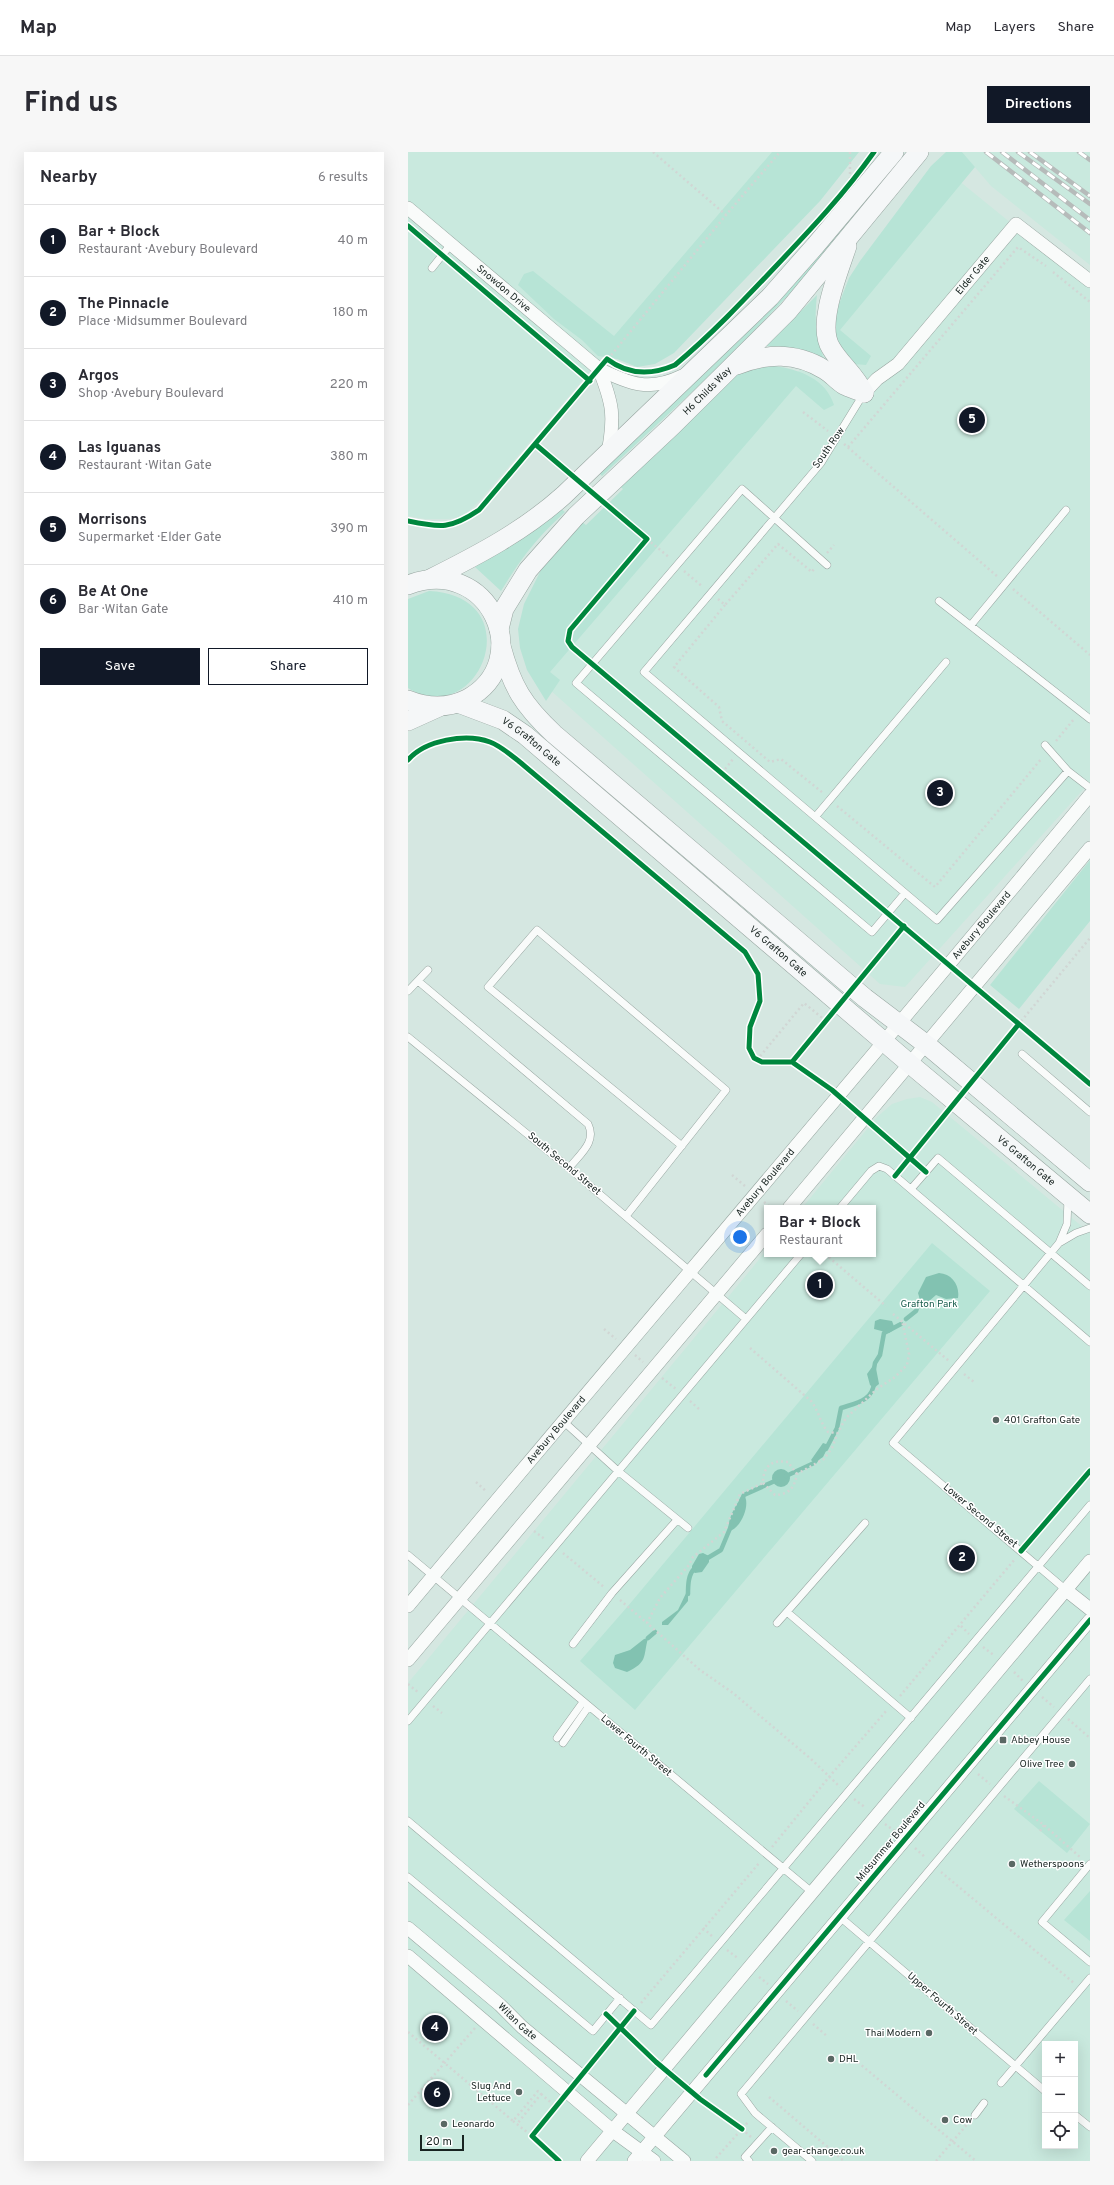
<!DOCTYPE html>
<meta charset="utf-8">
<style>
:root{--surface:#fff;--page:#f7f7f7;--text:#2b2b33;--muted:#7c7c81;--line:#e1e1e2;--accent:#111827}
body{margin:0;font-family:Overpass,sans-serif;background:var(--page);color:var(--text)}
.controls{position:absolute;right:12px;bottom:12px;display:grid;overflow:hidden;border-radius:0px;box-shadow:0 4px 16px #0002}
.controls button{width:36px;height:36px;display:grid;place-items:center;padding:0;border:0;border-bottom:1px solid var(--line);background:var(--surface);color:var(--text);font:20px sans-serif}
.scale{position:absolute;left:12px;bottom:10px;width:44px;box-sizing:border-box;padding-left:4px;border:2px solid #182421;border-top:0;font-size:11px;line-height:14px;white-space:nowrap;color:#182421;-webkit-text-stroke:3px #fff;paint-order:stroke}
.you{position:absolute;left:332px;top:1085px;width:14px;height:14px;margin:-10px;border:3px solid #fff;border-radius:50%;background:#1a73e8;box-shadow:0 0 0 6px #1a73e833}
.badge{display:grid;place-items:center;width:26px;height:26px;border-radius:50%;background:var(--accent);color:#fff;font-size:13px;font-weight:700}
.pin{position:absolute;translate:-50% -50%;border:2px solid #fff;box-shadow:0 1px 4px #0006}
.popup{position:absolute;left:356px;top:1053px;width:112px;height:52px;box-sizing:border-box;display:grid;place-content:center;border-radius:0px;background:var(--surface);filter:drop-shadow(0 1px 3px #0005);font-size:13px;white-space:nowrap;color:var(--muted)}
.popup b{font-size:15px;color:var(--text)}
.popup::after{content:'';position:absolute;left:50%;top:100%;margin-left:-8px;border:8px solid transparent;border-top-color:var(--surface)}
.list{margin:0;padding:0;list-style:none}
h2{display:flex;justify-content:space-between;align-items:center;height:52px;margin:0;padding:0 16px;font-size:17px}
h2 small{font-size:13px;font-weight:400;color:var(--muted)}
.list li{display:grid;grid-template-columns:26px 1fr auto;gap:12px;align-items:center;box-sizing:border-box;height:72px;padding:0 16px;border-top:1px solid var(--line)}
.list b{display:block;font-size:15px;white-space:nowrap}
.list p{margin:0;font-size:13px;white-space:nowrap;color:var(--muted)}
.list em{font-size:13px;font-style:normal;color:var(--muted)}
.actions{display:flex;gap:8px;padding:12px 16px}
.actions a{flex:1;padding:9px 0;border:1px solid var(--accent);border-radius:0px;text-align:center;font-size:14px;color:var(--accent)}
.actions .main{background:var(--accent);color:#fff}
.icon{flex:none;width:22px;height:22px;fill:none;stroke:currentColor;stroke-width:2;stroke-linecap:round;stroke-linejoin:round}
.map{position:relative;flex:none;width:682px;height:2009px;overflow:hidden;border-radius:0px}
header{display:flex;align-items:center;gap:24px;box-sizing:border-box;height:56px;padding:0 20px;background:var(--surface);border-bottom:1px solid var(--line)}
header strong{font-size:19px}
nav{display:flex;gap:22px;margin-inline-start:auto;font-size:14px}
.intro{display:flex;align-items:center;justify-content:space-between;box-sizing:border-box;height:96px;padding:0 24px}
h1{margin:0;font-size:28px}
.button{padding:10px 18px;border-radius:0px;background:var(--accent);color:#fff;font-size:14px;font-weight:700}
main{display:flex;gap:24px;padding:0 24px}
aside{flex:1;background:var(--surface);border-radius:0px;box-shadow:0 4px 16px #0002}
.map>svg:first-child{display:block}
.built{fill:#c9e9de;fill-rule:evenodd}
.green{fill:#b7e4d6}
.water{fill:#82c2b1}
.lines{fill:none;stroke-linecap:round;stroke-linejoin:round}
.stream{stroke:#82c2b1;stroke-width:4.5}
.lane-casing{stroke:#97a5a0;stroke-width:8}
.street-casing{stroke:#97a5a0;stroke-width:14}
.secondary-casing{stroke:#97a5a0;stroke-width:20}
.path{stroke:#d1d6d4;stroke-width:2.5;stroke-dasharray:2 3;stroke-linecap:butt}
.lane{stroke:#f9fbfa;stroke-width:7}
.street{stroke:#f9fbfa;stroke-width:13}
.secondary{stroke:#f5f7f8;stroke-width:19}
.rail-casing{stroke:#b6bbba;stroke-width:4.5}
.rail{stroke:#fff;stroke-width:3;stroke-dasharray:9;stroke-linecap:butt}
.cycleway-casing{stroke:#fff;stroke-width:8}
.cycleway{stroke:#00873e;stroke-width:5}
.poi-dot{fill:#5a6864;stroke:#fff;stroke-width:1.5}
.labels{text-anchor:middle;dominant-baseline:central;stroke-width:3;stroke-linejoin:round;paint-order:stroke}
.street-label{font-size:10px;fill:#182421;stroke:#fff}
.park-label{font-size:10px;fill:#1e6151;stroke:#fff}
.poi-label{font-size:10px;fill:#182421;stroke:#fff;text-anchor:start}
</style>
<header>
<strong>Map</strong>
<nav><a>Map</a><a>Layers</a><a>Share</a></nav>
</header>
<div class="intro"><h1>Find us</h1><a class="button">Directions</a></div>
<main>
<aside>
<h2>Nearby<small>6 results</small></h2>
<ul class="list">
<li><span class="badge">1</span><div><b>Bar + Block</b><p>Restaurant · Avebury Boulevard</p></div><em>40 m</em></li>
<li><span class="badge">2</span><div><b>The Pinnacle</b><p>Place · Midsummer Boulevard</p></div><em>180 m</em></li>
<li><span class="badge">3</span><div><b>Argos</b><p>Shop · Avebury Boulevard</p></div><em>220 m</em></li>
<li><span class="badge">4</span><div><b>Las Iguanas</b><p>Restaurant · Witan Gate</p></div><em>380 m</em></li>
<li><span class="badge">5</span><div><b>Morrisons</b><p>Supermarket · Elder Gate</p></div><em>390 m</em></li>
<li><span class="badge">6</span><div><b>Be At One</b><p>Bar · Witan Gate</p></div><em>410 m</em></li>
</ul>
<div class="actions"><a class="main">Save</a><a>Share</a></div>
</aside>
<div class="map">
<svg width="682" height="2009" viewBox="0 0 682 2009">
<rect width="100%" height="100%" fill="#d5e7e1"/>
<path class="built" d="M0,0H370L72,348L60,360L51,365L40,367H17L0,364Z
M554,0H682V113L583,34Z
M550,28L682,135V630L497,835L472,832L132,529Z
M512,945L524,950L682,1081V2009H0V1531L359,1098V1102H465V1056H394L469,965L484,952L499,947ZM637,1892H667V1994H637Z"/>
<path class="green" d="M364,0H451L412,49L266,201L247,212L229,215L209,207L190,204L174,188L146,167L110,133L116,122L125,119L206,184Z
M538,0H554L567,15L432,178L463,204L458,213L446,212L432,196L424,171L434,144L441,126L452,109L523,14Z
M466,34L473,39L396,127L314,212L194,324L189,319Z
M409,143C406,171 408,182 416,208C397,197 379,195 358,194Z
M366,214C391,217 418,227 426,253L416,258L388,234L142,520L152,528L138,549L119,518L112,496L110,477L116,452L138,408L174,370L178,373L215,337L210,333L330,221L348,215Z
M151,355L157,360C128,387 114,405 93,439L67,415L123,381Z
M21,439C124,444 72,580 0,536V447Z
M682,708V769L611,857L582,833Z
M524,1091L582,1139L227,1558L172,1509L220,1454Z
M631,1629L682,1672L659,1701L606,1657Z
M682,1739V1789L656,1768Z"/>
<path class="water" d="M531,1121C544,1122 552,1133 550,1146L538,1147L528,1143L520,1150L512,1148L510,1141L518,1125Z
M472,1167L484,1169L487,1177L481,1181L466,1177L467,1169Z
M467,1211L471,1232L466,1236L462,1233L459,1222Z
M415,1291L421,1293L415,1305L406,1311L403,1308Z
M364 1326a9 9 0 1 1 18 0a9 9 0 1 1-18 0Z
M336,1343C343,1352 333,1377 321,1379C318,1370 329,1349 336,1343Z
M295,1401L301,1404V1410L294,1420L287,1421L284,1419V1414L291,1402Z
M280,1437V1449L260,1473H254V1470L270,1458Z
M240,1486C235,1505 240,1510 219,1520L207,1516L205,1511L207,1503L222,1498L236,1487Z"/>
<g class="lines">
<path class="stream" d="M498,1167L508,1159L512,1148
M466,1217L467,1211L472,1203L476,1181L493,1172
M418,1297L429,1276L433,1256C448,1251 465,1249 466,1230
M378,1324L406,1311L409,1307
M333,1349L336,1343L369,1328
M298,1407L313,1398L323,1374
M280,1442C280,1434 280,1422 287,1416
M240,1486L247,1480"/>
<g class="lane-casing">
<path id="lane" d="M24,116L43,92
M456,241L413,311L236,520L529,768L660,619
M419,413L334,337L168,531L464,780L497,741
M531,449L682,567
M563,473L658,358
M637,593L660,619L682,636
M408,664L538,510
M10,829L180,972C189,990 172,1002 161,1016
M0,839L20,818
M0,885L161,1016L338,1167
M614,902L682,960
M503,1037L530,1006L682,1134
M432,1056L463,1019L471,1014L479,1017L682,1190
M218,1064L318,938L129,778L80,835L274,994
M651,1091L659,1072L660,1047
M155,1269L210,1319L280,1376
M0,1403L405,1741
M658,1438L485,1291L651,1091L668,1081L682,1076
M379,1460L503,1566
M369,1471L457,1371
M165,1492L204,1441L269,1368
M0,1569L393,1102
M149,1586L175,1550
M155,1591L181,1554
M0,1669L243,1873L682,1353
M682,1712L634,1770L682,1810
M0,1725L185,1879L212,1846
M432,1765L637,1939
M593,1931L682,1826
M567,1963L576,1951
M667,1963L682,1975
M341,2009L337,2005L364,1975
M404,2009L347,1961L333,1942L682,1527"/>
</g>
<g class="street-casing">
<g id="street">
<path id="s1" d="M0,56L191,217C222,232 241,240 274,224"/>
<path d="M191,217C205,252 207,264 200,301"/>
<path id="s2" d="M456,241L469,227L490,212L608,72L682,129"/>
<path d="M381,1056L682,696"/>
<path d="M658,1438L682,1457"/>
<path id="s3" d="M0,1454C227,1183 457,915 682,643"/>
<path d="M0,1508L359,1082"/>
<path id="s4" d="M0,1776L92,1853L114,1875L276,2009"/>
<path d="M0,1804L205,1979L246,2009"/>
<path d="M179,2009L682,1409"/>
<path d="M226,2009L682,1468"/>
</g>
</g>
<g class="secondary-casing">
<g id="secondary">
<path d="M439,94C431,119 408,173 423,196C433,213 446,221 456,241"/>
<path d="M329,213C359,201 388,200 417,218C424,222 429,229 436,233C442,236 449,238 456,241"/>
<path d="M22,427C70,403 116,379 156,343L362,145L407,94L486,0"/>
<path d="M0,433C81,402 129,509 59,547C39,557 20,556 0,548"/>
<path id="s5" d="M91,477L96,457L120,418L168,364L265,273L380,159L511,0"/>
<path d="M93,494C104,535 115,553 146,582L457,846L519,893L682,1030"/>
<path id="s6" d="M50,551L95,568L117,583L502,912L682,1062"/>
<path d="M0,569L31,555"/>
</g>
</g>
<path class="path" d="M245,0L318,63
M442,0V26
M645,120L682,150
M200,207L318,63L372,0
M395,260L420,279
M436,292L590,425
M440,295L610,95L638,114
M239,387L262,406
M419,401L426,393
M276,419L295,435
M605,437L682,503
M310,447L317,453L370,392L404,420L407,415
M317,453L266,515L311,555L314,569L362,610L373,607L415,641
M648,589L666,567
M314,621L325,607
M429,654L527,735L634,606
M610,873L682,786
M349,908L396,851L418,869
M324,1023L337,1034
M356,1050L363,1056
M417,1102L478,1154
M485,1162L541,1209
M196,1177L208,1187
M342,1196L403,1249C411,1259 412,1271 420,1280L429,1281
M227,1203L235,1210
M556,1222L566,1230
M254,1226L268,1237
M282,1249L291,1257
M389,1322L380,1310C363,1307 355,1315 355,1331L332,1342L316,1380L285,1405L281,1413L252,1446L239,1471L292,1518L325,1541L403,1607L432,1635
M678,1323L682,1327
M68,1330L79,1340
M355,1331L367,1343C382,1342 386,1336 389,1322L416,1307L424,1296L430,1280L438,1266L469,1237L487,1225L499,1213L501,1202L494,1168
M126,1379L138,1388
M155,1401L196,1435
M212,1448L239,1471
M553,1474L561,1482
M575,1495L587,1504
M606,1520L615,1529
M0,1532L11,1541
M492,1544L607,1407
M634,1545L646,1555
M25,1554L34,1561
M660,1567L682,1586
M570,1622L582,1632
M596,1644L636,1673L673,1706
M446,1647L458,1656
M477,1672L488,1680
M632,1679L636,1673
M364,1695L421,1625L479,1558
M507,1696L518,1706
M533,1720L666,1831
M295,1776L305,1785
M319,1798L331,1807
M351,1825L360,1832
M378,1849L390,1859
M233,1851L352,1710
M405,1872L420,1885
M0,1880L105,1969L130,1939L133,1942L109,1972
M446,1907L568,2009
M133,1942L147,1954
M361,1945L436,2009
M0,1953L67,1876
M105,1969L124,1984
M334,1977L343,1985
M308,2006L341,1969
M528,2009L561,1970"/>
<use href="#lane" class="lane"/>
<use href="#street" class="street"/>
<use href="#secondary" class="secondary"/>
<g class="rail-casing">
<path id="rail" d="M578,0L682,81
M594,0L682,68
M610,0L682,52
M622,0L682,44
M671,0L682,8"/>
</g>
<use href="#rail" class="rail"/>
<g class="cycleway-casing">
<path id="cycleway" d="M0,74L182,229
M127,292L239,387L162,478L160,489L164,495L682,932
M0,369C33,376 43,377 71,358L199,207C220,223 244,223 267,213C303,183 336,148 369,113C403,77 437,41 466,0
M0,608C17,588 58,581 82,590C93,594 104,604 113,611L337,800L350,822L352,849L342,875L341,896L346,906L354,910H384L424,938L518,1020
M384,910L496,774
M487,1024L610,873
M613,1399L682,1319
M198,1862L248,1910L292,1947L334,1977
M298,1923L682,1468
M151,2009L124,1984L226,1859"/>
</g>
<use href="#cycleway" class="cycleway"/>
</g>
<g class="poi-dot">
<circle cx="588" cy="1268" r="4"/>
<rect x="591" y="1584" width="8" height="8" rx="2"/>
<circle cx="664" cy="1612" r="4"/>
<circle cx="604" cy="1712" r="4"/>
<circle cx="521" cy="1881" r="4"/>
<circle cx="423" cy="1907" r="4"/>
<circle cx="111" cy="1940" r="4"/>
<circle cx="537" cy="1968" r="4"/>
<circle cx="36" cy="1972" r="4"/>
<circle cx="366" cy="1999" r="4"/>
</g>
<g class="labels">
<g class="street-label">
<text stroke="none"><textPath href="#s2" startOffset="161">Elder Gate</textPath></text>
<text stroke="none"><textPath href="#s1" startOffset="125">Snowdon Drive</textPath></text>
<text stroke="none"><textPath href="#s5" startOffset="320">H6 Childs Way</textPath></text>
<text transform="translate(421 296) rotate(-55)">South Row</text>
<text stroke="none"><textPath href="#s6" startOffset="84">V6 Grafton Gate</textPath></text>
<text stroke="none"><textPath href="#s3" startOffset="890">Avebury Boulevard</textPath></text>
<text stroke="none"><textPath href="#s6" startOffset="408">V6 Grafton Gate</textPath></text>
<text stroke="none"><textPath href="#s6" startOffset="732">V6 Grafton Gate</textPath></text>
<text transform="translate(156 1012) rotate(40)">South Second Street</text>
<text stroke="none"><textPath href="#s3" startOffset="554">Avebury Boulevard</textPath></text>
<text stroke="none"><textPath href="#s3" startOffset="230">Avebury Boulevard</textPath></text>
<text transform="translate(572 1364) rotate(40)">Lower Second Street</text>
<text transform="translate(228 1594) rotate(40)">Lower Fourth Street</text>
<text transform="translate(483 1690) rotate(-50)">Midsummer Boulevard</text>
<text transform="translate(534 1852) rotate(41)">Upper Fourth Street</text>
<text stroke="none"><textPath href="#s4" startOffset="144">Witan Gate</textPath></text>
</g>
<g class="park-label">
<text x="521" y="1152">Grafton Park</text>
</g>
<g class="poi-label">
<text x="596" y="1268">401 Grafton Gate</text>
<text x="603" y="1588">Abbey House</text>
<text x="656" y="1612" text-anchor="end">Olive Tree</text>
<text x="612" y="1712">Wetherspoons</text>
<text x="513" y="1881" text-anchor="end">Thai Modern</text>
<text x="431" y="1907">DHL</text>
<text x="103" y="1934" text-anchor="end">Slug And<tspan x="103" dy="12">Lettuce</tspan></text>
<text x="545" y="1968">Cow</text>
<text x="44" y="1972">Leonardo</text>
<text x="374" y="1999">gear-change.co.uk</text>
</g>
</g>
</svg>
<div class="controls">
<button>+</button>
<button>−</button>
<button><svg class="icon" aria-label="locate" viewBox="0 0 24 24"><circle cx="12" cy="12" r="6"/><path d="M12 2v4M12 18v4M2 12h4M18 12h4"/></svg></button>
</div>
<div class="scale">20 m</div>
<div class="you"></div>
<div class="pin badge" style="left:412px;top:1133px">1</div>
<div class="popup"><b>Bar + Block</b>Restaurant</div>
<div class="pin badge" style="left:554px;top:1406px">2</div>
<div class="pin badge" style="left:532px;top:641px">3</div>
<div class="pin badge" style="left:27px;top:1876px">4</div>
<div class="pin badge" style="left:564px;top:268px">5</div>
<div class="pin badge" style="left:29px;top:1942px">6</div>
</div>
</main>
